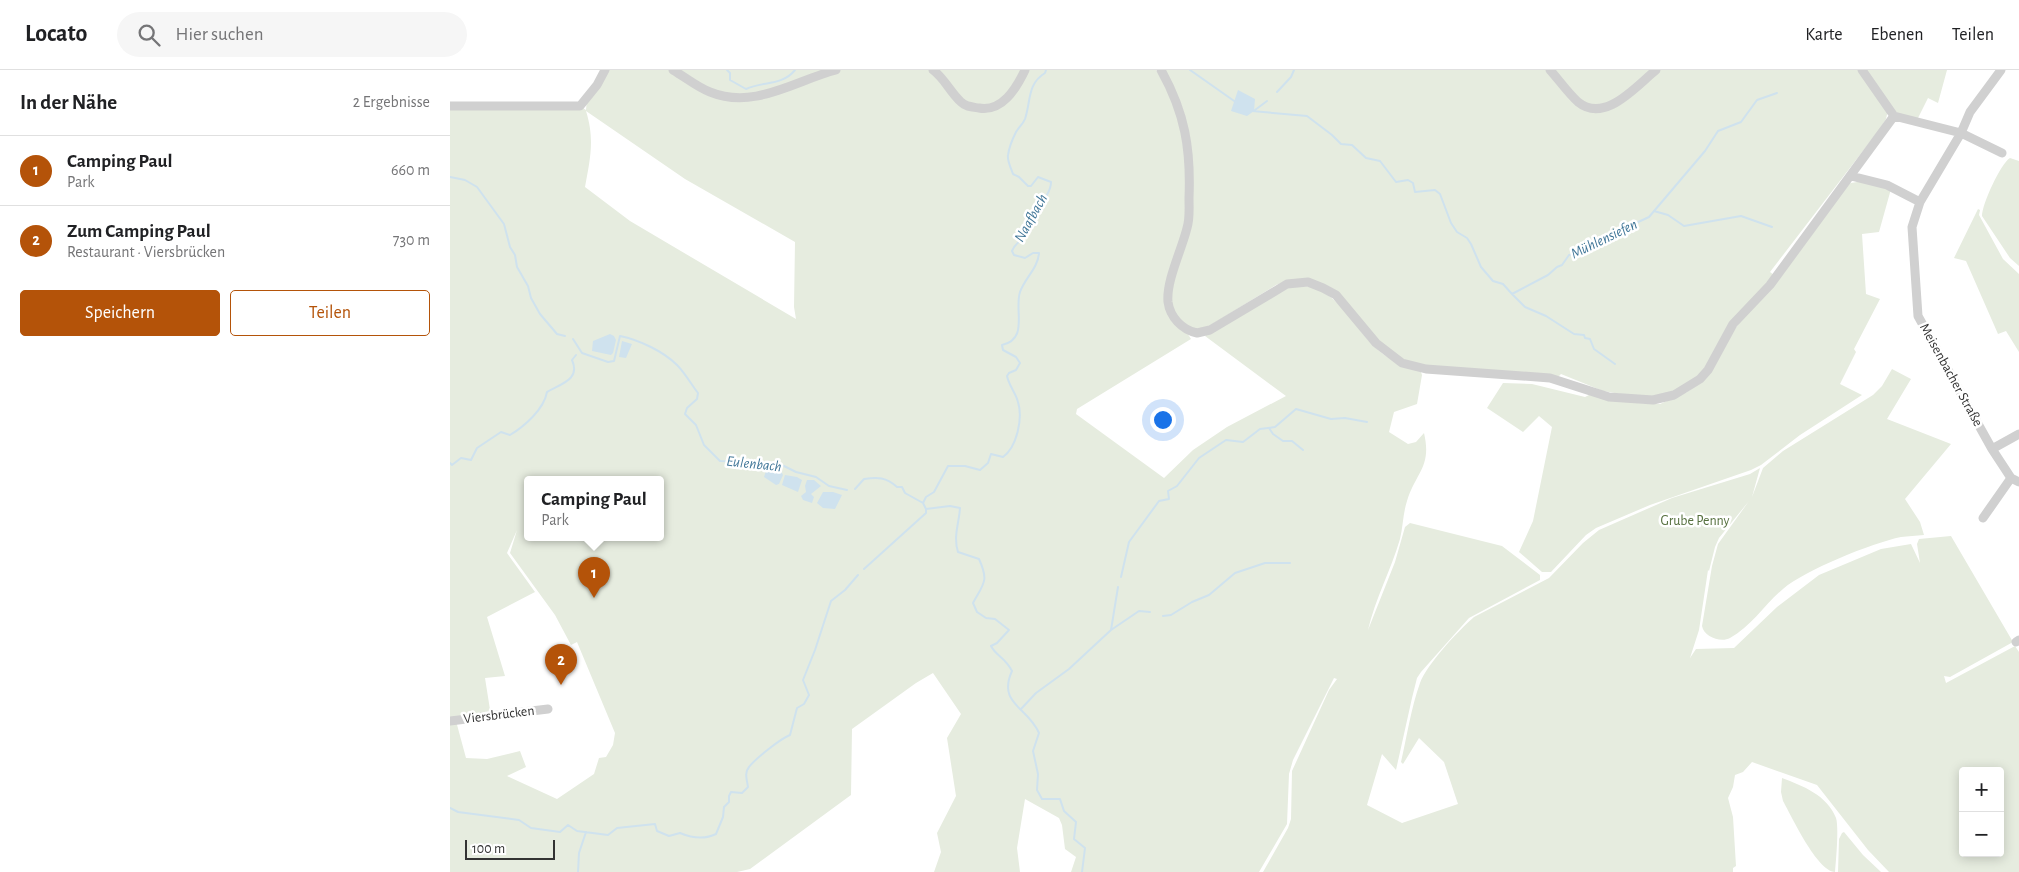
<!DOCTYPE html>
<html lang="de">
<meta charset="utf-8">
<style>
:root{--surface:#fff;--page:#f6f6f6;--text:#202124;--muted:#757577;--line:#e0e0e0;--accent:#b45309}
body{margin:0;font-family:"Alegreya Sans",sans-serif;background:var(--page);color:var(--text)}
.controls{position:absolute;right:15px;bottom:15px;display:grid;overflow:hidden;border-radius:5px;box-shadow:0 2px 12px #0003}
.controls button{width:45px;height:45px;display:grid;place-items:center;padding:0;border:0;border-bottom:1px solid var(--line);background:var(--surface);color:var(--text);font:25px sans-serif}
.scale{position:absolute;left:15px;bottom:12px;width:90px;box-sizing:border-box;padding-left:5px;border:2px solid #333;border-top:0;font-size:14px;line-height:18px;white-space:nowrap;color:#333;-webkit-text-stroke:4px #fff;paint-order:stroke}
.you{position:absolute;left:712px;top:349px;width:18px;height:18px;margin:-12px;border:4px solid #fff;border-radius:50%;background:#1a73e8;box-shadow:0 0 0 8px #1a73e833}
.badge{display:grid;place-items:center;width:32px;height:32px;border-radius:50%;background:var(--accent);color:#fff;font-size:16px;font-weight:700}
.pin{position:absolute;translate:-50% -41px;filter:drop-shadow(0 1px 2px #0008)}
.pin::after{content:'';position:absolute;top:26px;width:18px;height:15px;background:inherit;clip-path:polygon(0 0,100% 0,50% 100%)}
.popup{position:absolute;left:74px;top:406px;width:140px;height:65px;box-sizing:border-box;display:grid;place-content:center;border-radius:5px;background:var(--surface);filter:drop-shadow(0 1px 4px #0005);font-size:16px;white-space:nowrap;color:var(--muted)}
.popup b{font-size:19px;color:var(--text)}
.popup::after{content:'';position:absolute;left:50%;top:100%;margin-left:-10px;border:10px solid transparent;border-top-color:var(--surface)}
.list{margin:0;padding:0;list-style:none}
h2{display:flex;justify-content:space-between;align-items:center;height:65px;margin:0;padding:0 20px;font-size:21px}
h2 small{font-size:16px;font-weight:400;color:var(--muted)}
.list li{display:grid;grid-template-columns:32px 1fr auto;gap:15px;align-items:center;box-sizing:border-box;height:70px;padding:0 20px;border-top:1px solid var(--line)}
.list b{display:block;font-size:19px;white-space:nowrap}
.list p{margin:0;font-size:16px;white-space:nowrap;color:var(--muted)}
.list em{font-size:16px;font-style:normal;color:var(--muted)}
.actions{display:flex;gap:10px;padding:15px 20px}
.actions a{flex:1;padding:11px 0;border:1px solid var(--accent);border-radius:5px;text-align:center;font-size:18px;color:var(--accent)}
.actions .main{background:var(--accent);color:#fff}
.icon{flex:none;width:28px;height:28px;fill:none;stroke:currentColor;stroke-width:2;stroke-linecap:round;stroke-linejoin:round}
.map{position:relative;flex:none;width:1569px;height:802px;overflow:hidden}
header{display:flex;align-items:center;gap:30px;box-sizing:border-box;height:70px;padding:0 25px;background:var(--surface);border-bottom:1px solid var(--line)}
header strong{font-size:24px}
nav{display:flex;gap:28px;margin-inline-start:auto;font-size:18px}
.search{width:350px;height:45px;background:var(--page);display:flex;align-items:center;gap:12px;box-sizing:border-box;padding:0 18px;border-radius:28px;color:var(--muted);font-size:19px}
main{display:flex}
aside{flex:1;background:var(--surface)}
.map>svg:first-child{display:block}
.green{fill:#e6ecdf;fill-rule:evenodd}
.water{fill:#cfe2ee}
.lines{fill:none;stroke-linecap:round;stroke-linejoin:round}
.stream{stroke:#cfe2ee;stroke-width:2}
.minor{stroke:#d0d0d0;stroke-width:9}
.labels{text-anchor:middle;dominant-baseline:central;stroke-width:5;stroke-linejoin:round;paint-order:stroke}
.street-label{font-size:14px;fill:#333;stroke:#fff}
.park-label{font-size:14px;fill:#56703f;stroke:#fff}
.water-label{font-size:15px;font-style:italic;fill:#3f7597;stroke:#fff}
</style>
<header>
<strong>Locato</strong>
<div class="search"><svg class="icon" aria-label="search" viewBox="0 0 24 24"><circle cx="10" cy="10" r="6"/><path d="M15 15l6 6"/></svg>Hier suchen</div>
<nav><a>Karte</a><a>Ebenen</a><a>Teilen</a></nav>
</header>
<main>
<aside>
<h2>In der Nähe<small>2 Ergebnisse</small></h2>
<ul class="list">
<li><span class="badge">1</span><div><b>Camping Paul</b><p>Park</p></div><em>660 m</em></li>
<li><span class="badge">2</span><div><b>Zum Camping Paul</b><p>Restaurant · Viersbrücken</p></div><em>730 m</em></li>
</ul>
<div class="actions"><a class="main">Speichern</a><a>Teilen</a></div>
</aside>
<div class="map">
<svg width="1569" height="802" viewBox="0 0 1569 802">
<rect width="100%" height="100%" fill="#fff"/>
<path class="green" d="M155,0H706L712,8L728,41L735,87L737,144L716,229L741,269L627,339L626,344L714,408L743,380L777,357L836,326L755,266C781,249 806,229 834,218C839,216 845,216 849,216C886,214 903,258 927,279C940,291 954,296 971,302L972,305L967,334L944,342L939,362L958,374L966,372L974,363C982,397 966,402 957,431C953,443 953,457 950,469C941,500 925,529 918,560L945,492L955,457L960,453L1052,476L1090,505V510L1019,548L971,602L967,608L962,628L946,700L932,684L917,735L952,753L1008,734L994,692L969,668L953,694L951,692C957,666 961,638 970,613C977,594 1009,560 1024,547L1099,508L1133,473L1149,460L1222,428L1300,404L1310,398L1302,427L1313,398L1333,381L1423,325L1432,316L1442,299L1461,309L1437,349L1501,374L1455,429L1470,452L1474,465C1466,466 1458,466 1451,467C1422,473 1355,500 1333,519C1315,534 1301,557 1280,568C1271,573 1254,567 1252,556L1262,496L1268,474L1299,431L1269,468L1265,477L1259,501L1258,500L1249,560L1240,588L1246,579L1284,578L1327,537L1369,505L1431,479L1461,474L1470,493L1467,474L1469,469L1501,466L1563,572L1500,607L1494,606L1496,613L1565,576L1569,582V802H1439L1418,780L1367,715L1302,692L1293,702L1285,705L1283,717L1278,728L1283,747L1286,796L1283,798V802H813L838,758L841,749L842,701L879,620L887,609L884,608L843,690L839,704L837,754L809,802H621L626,787L615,779L612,755L609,748L575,729L567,778L570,802H484L491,782L487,763L506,726L497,668L511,644L483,603L466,613L402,659L401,725L300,799L287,802H0V36H130L136,40L137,29ZM136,41L235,109L345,172L344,237L346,249L180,151L135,117C140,89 145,70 136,41ZM78,409H210V467H78ZM67,460L60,483L105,545L121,575L127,572L165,663L163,675L156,687L149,688L144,704L107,729L57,706L76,697L70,681L37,689L16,688L6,651L41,646L35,608L55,606L37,547L85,522L57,483ZM1513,701H1550V783H1513Z
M712,0H1410L1438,40L1436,49L1429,60L1320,202L1324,205L1253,303L1225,321L1205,327H1189L1153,321L1111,304L1108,307L967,295L941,285L878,218L836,211L826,215L756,258H738L724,243L720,224L737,164V61Z
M1414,0H1497L1488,33L1478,28L1468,48L1454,47L1443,40Z
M1560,88L1569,91V196L1560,188L1532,146C1532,134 1551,93 1560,88Z
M1413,111L1441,119L1429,162L1412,164L1416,224L1430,229L1404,279L1406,282L1390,314L1412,325L1350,365L1311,395L1301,400L1200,435L1146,458L1136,465L1101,502H1092L1069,482L1083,451L1102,357L1089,346L1073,362L1037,338L1053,313L1082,314L1135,327L1141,324L1187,333L1210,334L1237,322L1250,313L1282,261L1394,116L1401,113Z
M1528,139L1530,140L1529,145L1553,189L1569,204V282L1556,261L1548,264L1516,191L1504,188Z
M1332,708C1353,716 1377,725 1386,748C1389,757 1386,791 1385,802C1367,801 1342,747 1333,731L1331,722Z
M1394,762L1413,785L1431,802H1388L1389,769L1392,763Z"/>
<path class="water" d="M788,20L805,29L804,41L797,46L781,41Z
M160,264L164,266L166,270L163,283L161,285L142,281L143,271Z
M172,271L182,274L176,288L169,287Z
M316,401H331L333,405L329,414L326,415L314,407Z
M335,405L347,407L352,410L348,422L332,415Z
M357,410H364L371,416L361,424L364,427L362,433L353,430L351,426L356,422L355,416Z
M373,422H383L392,425L385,439L373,438L367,433Z"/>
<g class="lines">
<path class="stream" d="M277,0L280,3V10L296,19C313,11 332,16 345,0
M596,0L595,3C577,14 581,31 575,49C573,54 569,57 566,62C563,68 559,78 558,85C557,91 561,98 563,104L569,107L578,116H581L588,107L601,112C601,125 586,138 580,150C577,156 577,163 572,169C568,173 565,174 562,181L564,185L575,188L583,183H589C588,198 575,208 570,222C564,240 579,269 552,275L553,280L566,287L570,293L566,300L559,303L557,306C559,316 566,323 568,332C573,348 567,377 553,387L541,384L538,393L530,400L515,396H498L484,422L476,427L473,433L476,439L500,436L510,438C509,454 503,466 508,482L529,489C539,511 534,513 523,533L527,542L536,548L545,549L559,560L547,573L541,576C546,586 555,587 562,601C547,634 578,637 589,663L583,681L588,704L587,720L592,729H610L614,741L626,752L624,769L635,778L632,802
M740,0L787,33
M827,22L841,7L844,0
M805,40L817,31
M802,41L857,46L882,65L891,74L902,75L916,88L930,91L946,112L958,110L963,113L965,122L985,120L990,124L1001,153L1007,162L1017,168L1021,174L1031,197L1043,211L1053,214L1062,224L1098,205L1107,197L1112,195L1119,185L1135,182L1138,176L1143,177L1160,165L1199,147L1255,81L1268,61L1291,52L1307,30L1327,23
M0,107L15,110L27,117L54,154L60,177L65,185L67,197L78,216L81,228L90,244L107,264L115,266
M1204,141L1218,145L1234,156L1291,146L1322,157
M1062,224L1075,237L1096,246L1124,264L1134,265L1135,268L1140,269L1144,279L1165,294
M123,269L132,283L158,292L164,291L170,266C189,270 213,281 227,295C235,303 241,314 248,323L247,329L237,338L235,344L246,355L254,375L270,391L317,392L334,396L346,402L366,407L379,416L397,420
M819,358L823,364L833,371H842L853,380
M0,393L2,395L11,388L21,390L27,378L51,362L60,365C75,356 94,339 97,322C110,314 131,310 122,290L126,285
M405,419L414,409C428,407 436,407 447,417H452L455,423L473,433
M414,499L476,443V439
M671,507L679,472L709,431L719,429L718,421L727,416L749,388L776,370L793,372L810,359L825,357L846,339L881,349L895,348L917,352
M713,546L721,545L742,532L759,525L785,503L815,493H840
M661,560L689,541L700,542
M571,639L586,623L619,599L661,560L668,517
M0,738L8,742L69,750L81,758L110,762L118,755L127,761L158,765L167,758L205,754L207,761L219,766L230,763C242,768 254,770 266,764L273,747L274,737L279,732V726L281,722L292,723L298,717C297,710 294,703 299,697C305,689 330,669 340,665L347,638L354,634L359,625L353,610L365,580L381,531L395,520L408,505
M128,802L129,783L136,762"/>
<path class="minor" d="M223,0C235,7 247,17 260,22C304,40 344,11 386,0
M483,0C495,9 500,22 511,32C516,37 522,37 529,38C552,42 566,19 575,0
M711,0C735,43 741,79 739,128C739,138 740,149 737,158C732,179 716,211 718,232C720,247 732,260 747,263L760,260L837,214L858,212L873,218L886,225L926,273L952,293L976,299L1100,308L1159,327L1203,330L1224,325L1250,309L1258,300L1283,254L1320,215L1444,46
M1100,0C1109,10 1118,23 1128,32C1155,54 1186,16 1206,0
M1412,0L1444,46L1511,63L1552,83
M1551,0L1520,42L1511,63L1470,132L1462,157L1468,246L1542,379L1561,408L1569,412
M0,36H130L147,15L155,0
M1401,106L1437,115L1470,132
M1542,379L1569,364
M1533,448L1561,408
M1566,572L1569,570
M0,651L98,639"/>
</g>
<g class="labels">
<g class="street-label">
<text transform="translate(1501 305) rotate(61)">Meisenbacher Straße</text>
<text transform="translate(49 645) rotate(-7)">Viersbrücken</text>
</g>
<g class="park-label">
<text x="1245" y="451">Grube Penny</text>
</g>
<g class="water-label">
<text transform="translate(581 148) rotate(-61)">Naafbach</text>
<text transform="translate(1154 169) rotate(-26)">Mühlensiefen</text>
<text transform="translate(304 394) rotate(6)">Eulenbach</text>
</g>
</g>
</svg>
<div class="controls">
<button>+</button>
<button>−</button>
</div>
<div class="scale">100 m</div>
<div class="you"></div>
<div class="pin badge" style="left:144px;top:528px">1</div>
<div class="popup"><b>Camping Paul</b>Park</div>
<div class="pin badge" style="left:111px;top:615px">2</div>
</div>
</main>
